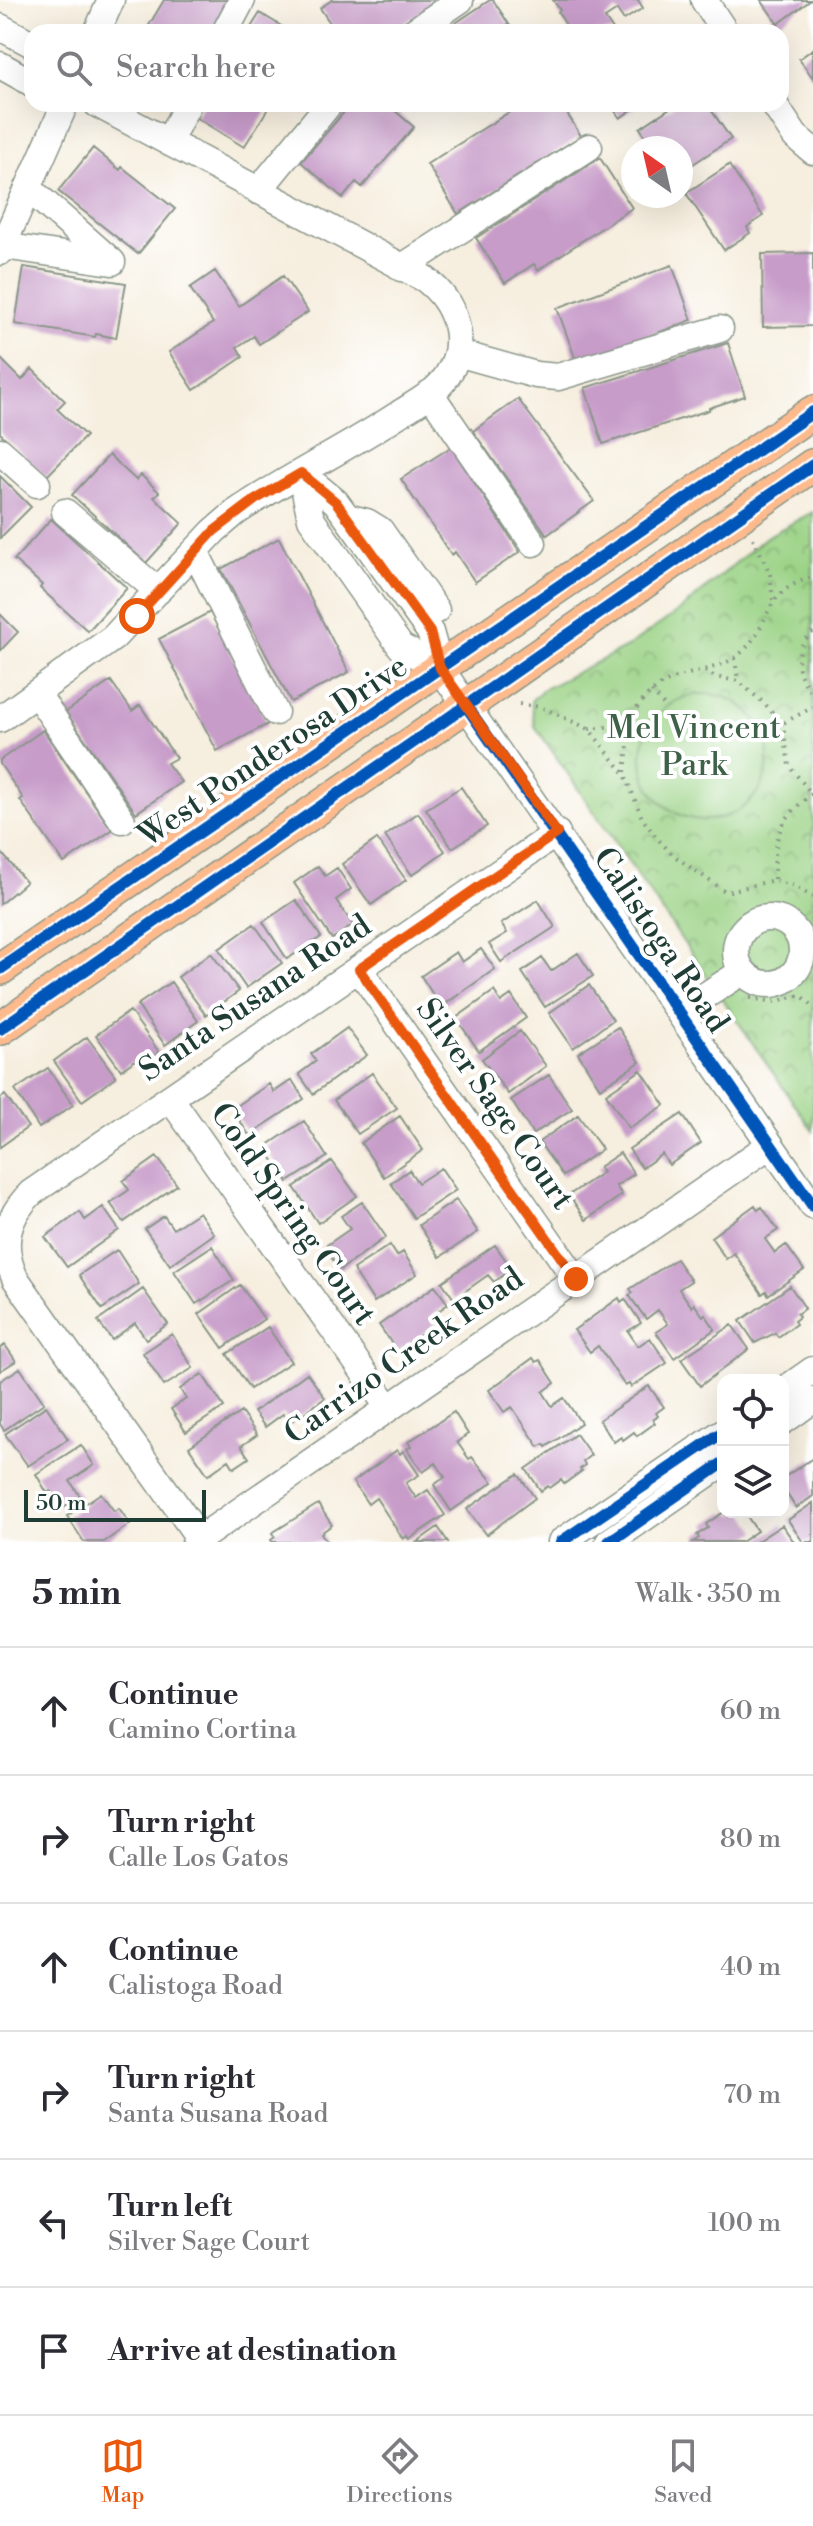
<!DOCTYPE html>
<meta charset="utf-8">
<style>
:root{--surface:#fff;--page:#f2f2f3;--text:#2b2b33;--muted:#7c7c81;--line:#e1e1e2;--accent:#ea580c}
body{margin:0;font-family:"Libre Bodoni",serif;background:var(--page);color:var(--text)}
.controls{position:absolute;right:24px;bottom:24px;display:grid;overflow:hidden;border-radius:16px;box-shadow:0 8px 32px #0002}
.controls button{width:72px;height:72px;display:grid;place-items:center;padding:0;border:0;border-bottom:2px solid var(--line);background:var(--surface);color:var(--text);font:40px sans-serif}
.compass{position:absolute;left:621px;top:136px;width:72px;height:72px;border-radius:50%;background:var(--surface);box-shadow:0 8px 32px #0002;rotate:326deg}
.scale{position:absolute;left:24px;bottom:20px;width:182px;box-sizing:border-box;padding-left:8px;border:4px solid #1f3d34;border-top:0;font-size:22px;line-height:28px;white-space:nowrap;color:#1f3d34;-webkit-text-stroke:6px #fff;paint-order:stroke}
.stop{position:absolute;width:24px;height:24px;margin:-18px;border:6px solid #ea580c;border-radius:50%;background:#fff}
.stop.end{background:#ea580c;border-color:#fff;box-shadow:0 2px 8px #0008}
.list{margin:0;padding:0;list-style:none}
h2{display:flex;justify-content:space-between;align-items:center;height:104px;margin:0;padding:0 32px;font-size:34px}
h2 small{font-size:26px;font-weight:400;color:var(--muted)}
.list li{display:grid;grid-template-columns:52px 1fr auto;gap:24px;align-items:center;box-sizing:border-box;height:128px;padding:0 32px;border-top:2px solid var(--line)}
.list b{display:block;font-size:30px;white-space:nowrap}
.list p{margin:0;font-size:26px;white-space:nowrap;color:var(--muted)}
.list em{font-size:26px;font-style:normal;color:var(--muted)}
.icon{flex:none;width:44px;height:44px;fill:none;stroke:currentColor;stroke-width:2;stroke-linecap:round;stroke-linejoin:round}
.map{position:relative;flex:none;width:813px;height:1542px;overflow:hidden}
.search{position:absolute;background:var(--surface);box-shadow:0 8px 32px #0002;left:24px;right:24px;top:24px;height:88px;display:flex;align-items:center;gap:20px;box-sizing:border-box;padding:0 28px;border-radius:24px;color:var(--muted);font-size:30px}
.sheet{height:872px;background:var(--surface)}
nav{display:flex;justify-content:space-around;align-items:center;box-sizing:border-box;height:112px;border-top:2px solid var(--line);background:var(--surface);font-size:22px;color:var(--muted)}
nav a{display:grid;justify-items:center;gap:4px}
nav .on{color:var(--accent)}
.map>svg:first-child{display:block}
.park{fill:url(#park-crowns);stroke:#5c885c;stroke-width:2}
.pitch{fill:#9ad284;stroke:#5c885c;stroke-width:2}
.building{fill:#c79cc9}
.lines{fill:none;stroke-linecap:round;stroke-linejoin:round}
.minor-casing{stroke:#8a9689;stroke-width:29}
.major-casing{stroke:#8a9689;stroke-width:35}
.path{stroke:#8a9689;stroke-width:4;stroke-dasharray:2 6;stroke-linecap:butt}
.minor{stroke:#fff;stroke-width:26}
.major{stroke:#fcba8d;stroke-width:32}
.cycleway-casing{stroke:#fff;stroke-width:17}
.cycleway{stroke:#0057b8;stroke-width:12}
.route{stroke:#ea580c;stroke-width:10}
.labels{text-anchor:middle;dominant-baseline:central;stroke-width:8;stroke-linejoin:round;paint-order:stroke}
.park-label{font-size:32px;fill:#3e6248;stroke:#fff}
.street-label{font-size:32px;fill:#1f3d34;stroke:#fff}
</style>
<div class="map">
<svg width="813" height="1542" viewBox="0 0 813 1542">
<defs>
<pattern id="park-crowns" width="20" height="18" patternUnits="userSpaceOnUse" patternTransform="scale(2)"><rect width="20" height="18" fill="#9ad284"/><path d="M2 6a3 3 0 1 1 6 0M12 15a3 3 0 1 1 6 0" fill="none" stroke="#7dac6d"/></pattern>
</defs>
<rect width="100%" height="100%" fill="#fff"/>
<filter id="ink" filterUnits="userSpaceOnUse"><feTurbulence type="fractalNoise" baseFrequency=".0125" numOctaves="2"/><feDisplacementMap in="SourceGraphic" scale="16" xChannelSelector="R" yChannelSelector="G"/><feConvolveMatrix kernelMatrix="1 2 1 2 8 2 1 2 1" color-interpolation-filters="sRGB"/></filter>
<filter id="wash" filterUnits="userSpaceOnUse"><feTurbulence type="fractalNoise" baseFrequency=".006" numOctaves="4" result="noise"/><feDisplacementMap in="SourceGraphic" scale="32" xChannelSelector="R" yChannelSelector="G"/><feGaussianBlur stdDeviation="1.8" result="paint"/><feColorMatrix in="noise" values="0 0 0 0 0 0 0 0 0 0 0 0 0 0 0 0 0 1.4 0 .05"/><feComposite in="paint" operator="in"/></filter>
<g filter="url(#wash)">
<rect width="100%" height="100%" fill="#f6eede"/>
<path class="park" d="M813,512V1131L535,726L531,701L542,690L629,646L683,608L766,537Z"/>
<path class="pitch" d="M642 757a63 63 0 1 1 126 0a63 63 0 1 1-126 0Z"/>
<g id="blocks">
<path class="building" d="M164,0H231L212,32H145Z
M332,0H439L391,32H336L320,8Z
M490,0H493L514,32H442Z
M553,0H638L643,8L624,20L617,10L605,18L613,30L610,32H570L558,12L560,10Z
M761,0H811L778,24Z
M260,13L291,32H248Z
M813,49V78L799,59Z
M203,104H271L244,147L195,117Z
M351,104H387L414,127L362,187L356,182L343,198L301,162Z
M522,104H561L581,136L458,214L427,164Z
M610,104H640L620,118Z
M676,104H707L731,139L681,172V148H653L640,128Z
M93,148L120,170L122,167L175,209L138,254L58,191Z
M600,158L632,208L538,270L534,264L505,283L476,238Z
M729,165L763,216L747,227L750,233L724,250L686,193Z
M813,253V326L763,327L762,254Z
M672,265L692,320L577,363L557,308Z
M24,267L126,283L116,338L96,334L95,337L15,324Z
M215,271L239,306L283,276L308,312L259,344L254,336L237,347L243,357L194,390L169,352L213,323L190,288Z
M728,343L745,396L709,408V410L603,444L585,388Z
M0,358L22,380L32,369L65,401L57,409L86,436L46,477L0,433Z
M518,399L594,501L547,535L473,431Z
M451,447L520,552L475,582L455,552L451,555L401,479Z
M109,455L136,480L141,475L159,492L154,497L182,523L146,563L72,495Z
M0,476L31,507L0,538Z
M51,519L127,588L88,631L40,588L42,585L14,560Z
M279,538L349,672L291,702L221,569Z
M210,612L268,724L217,751L159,639Z
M0,614L18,632L0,651Z
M111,681L132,711L140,705L176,758L167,763L181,782L136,813L66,712Z
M43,730L112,830L64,863L20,800L23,798L0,764V760Z
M461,787L487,826L452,848L426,809Z
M418,813L445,851L412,875L385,836Z
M377,839L406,880L371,905L342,864Z
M0,851L26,882L0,904Z
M318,866L325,876L337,868L351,889L336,900L353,925L332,939L294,883Z
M296,900L321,937L287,959L263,922Z
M538,900L555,927L501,962L489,944L507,933L501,924Z
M254,924L282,963L246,988L219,949Z
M481,949L495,969L441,1007L421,976L456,952L462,962Z
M211,953L239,991L206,1015L178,977Z
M578,953L593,976L545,1007L522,972L542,958L551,971Z
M171,982L198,1021L165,1045L137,1005Z
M589,985L613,1020L573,1048L549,1013Z
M494,991L501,1002L511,995L526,1018L479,1051L456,1018Z
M130,1011L159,1052L141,1065L137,1059L121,1070L96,1035Z
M618,1027L640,1062L600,1088L578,1053Z
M347,1028L367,1055L313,1094L299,1074L316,1061L311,1054Z
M520,1031L546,1066L508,1094L482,1059Z
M87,1037L116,1077L82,1101L54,1061Z
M48,1068L73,1105L39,1128L15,1090Z
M641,1070L665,1105L629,1128L606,1094Z
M372,1073L397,1108L358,1134L334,1100Z
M549,1075L572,1109L533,1134L511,1100Z
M292,1080L304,1099L249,1135L232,1109L269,1084L274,1092Z
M5,1095L28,1127L0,1147V1099Z
M682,1114L701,1143L669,1165L662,1154L642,1168L629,1149Z
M578,1115L602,1149L563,1176L539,1142Z
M400,1116L423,1150L384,1177L361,1143Z
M304,1121L327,1157L288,1182L265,1147Z
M620,1153L634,1174L616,1186L622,1195L586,1220L569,1195L603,1172L599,1167Z
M157,1157L177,1185L124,1222L110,1203L129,1190L123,1181Z
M332,1161L357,1196L318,1223L294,1187Z
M441,1168L456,1190L414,1218L391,1183L409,1170L418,1183Z
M456,1200L478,1232L440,1257L419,1225Z
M362,1202L386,1237L340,1270L324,1247L350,1229L341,1216Z
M755,1205L758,1210L762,1207L778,1230L765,1239L775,1253L786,1245L804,1270L768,1295L766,1291L762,1294L734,1253L726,1259L711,1237Z
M103,1207L119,1230L67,1267L45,1237L80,1212L85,1220Z
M199,1212L214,1234L170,1265L145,1229L164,1216L173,1229Z
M390,1245L397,1256L403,1252L417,1274L374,1302L353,1269Z
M495,1245L512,1269L494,1282L488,1275L454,1299L442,1282Z
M212,1246L234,1280L196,1304L174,1271Z
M117,1250L139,1284L102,1309L79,1275Z
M676,1259L691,1281L679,1289L692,1307L694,1304L703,1316L705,1314L715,1329L674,1358L656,1332L668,1324L658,1310L646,1319L629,1295L633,1293L630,1289Z
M240,1285L264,1319L223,1348L199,1314Z
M435,1286L448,1304L430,1317L435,1325L397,1351L379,1325Z
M790,1286L805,1308L797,1314L799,1317L794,1321L796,1324L778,1337L775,1333L755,1343L740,1321Z
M143,1289L168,1324L146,1339L135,1323L112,1340L98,1321Z
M619,1298L621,1302L625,1299L641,1323L628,1331L638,1346L650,1338L667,1363L631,1387L629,1384L625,1386L598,1346L590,1352L574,1330Z
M732,1325L749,1349L700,1386L681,1359Z
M268,1327L291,1362L250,1389L227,1354Z
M172,1334L193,1368L164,1386L143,1353Z
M5,1345L16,1361L0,1371V1348Z
M533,1358L536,1362L540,1360L555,1383L543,1392L552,1406L564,1398L581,1423L546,1447L544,1444L539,1447L512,1407L504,1412L489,1390Z
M20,1368L44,1403L4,1430L0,1424V1381Z
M307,1373L325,1398L290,1423L283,1414L265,1427L254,1412Z
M202,1374L224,1407L186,1432L171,1409L186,1399L180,1389Z
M649,1386L664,1407L656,1413L658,1416L653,1420L655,1423L637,1436L634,1432L623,1440L621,1437L614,1442L599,1420Z
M46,1406L68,1439L28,1466L5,1434Z
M241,1412L257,1435L241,1446L249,1458L234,1468L229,1460L208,1475L189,1447Z
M454,1412L468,1434L457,1442L469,1459L472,1457L493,1482L451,1511L434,1485L445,1477L436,1463L423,1472L407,1449L411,1446L408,1442Z
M576,1434L591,1455L583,1461L585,1465L580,1469L582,1471L564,1484L561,1480L550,1488L548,1486L541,1491L526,1469Z
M81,1445L94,1465L70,1481L80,1496L62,1508L51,1491L47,1493L36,1474Z
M397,1450L400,1454L403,1451L419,1475L406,1483L416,1498L428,1490L445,1515L409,1539L407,1536L403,1539L376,1498L368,1504L353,1482Z
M813,1458V1496L796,1508L783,1488V1478Z
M518,1474L535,1498L486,1535L467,1509Z
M101,1493L114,1511L119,1508L130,1524L104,1542H84L67,1516Z
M813,1503V1542H803L788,1520Z
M318,1504L332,1525L321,1533L327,1542H272L271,1540L275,1537L272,1533Z
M724,1512L726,1515L730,1512L734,1515L744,1512L757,1531L741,1542H693L699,1538L697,1535L708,1528L706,1524Z
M782,1525L794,1542H756Z
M438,1527L448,1542H417Z"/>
</g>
</g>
<g filter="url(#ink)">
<use href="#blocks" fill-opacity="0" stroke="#8a9689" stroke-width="2"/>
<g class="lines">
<g class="minor-casing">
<path id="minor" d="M704,0L725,32
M0,27L32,44
M97,32L111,0
M225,32L242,0
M413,32L460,0
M0,65L32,83
M774,104L795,136L813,151
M168,142L188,104
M258,191L329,104
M3,246L112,262L28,188
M0,252L65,104
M401,268L589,147
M457,353L536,375L558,377L720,329
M430,393L533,543
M0,451L37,484
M301,473L336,502L430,632L440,668L813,1206
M301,473L311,519L401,647L440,668
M65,512L158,591
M347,517L367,522L380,530L436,610
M195,551L275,712
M37,694L122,820
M0,719L113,638L214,531L235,513C288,477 346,449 399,414C416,403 436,393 447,376C470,342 455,302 425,279L97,104
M736 951a33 33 0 1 1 66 0a33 33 0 1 1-66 0Z
M359,969L576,1279
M680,1012L742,972
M170,1098L389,1408
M783,1391L813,1370
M783,1421L813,1400
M200,1539L15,1278C0,1246 6,1218 31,1193L557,833
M195,1542L770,1145
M561,1542L723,1432
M609,1542L723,1463"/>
</g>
<g class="major-casing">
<path id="major" d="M0,969L813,412
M0,1029L813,465"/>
</g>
<path class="path" d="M753,538L770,573L773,600
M813,632C801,640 795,659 800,673C802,680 809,689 813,695
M735,658L738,681
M705,671L715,677L738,681L765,704L783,725L789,766L812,794C776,822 775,837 774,880
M652,691L666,708
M519,704L541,707L589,729L625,774L642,818L656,837L673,855L726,892L774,880L794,886L813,897
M589,729C601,727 621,727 631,719C634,716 635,711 637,708C644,698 654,689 664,683C690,669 722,672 744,650C773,621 762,591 813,577
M763,734L813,707
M625,772L631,719
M750,998L773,1002L801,995L813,1006"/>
<use href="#minor" class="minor"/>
<use href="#major" class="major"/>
<g class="cycleway-casing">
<path id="cycleway" d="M465,704L813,1206
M0,969L813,412
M0,1029L813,465
M561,1542L723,1432
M609,1542L723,1463"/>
</g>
<use href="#cycleway" class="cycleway"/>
</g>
</g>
<g class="lines" filter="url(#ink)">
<path class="route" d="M137,616L214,531L255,500L301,473L336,502L430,632L440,668L557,833L359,969L576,1279"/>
</g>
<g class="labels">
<g class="park-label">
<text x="694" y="728">Mel Vincent<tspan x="694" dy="37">Park</tspan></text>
</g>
<g class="street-label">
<text transform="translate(273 751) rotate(-34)">West Ponderosa Drive</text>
<text transform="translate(661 940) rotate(56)">Calistoga Road</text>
<text transform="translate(255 998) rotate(-34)">Santa Susana Road</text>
<text transform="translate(495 1104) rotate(55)">Silver Sage Court</text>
<text transform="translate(293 1214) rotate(55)">Cold Spring Court</text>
<text transform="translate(404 1356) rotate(-35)">Carrizo Creek Road</text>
</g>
</g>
</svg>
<div class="controls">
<button><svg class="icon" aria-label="locate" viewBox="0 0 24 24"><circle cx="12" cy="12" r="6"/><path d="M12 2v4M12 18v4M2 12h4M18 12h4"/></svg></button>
<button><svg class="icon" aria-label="layers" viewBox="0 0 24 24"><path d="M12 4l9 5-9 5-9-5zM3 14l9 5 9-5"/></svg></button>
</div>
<svg class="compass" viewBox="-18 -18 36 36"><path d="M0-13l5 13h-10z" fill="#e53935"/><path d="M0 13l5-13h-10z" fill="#7c7c81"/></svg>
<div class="scale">50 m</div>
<div class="stop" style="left:137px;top:616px"></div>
<div class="stop end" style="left:576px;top:1279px"></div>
<div class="search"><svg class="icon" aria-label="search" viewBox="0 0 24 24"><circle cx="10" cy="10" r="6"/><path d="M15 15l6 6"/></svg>Search here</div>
</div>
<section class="sheet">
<h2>5 min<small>Walk · 350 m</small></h2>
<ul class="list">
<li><svg class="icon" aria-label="ahead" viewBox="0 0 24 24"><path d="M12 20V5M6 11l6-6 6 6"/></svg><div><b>Continue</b><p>Camino Cortina</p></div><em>60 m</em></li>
<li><svg class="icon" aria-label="right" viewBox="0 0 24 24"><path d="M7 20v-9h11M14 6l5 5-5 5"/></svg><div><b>Turn right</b><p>Calle Los Gatos</p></div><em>80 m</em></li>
<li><svg class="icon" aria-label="ahead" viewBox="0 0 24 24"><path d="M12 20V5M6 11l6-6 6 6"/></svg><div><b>Continue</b><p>Calistoga Road</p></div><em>40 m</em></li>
<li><svg class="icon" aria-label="right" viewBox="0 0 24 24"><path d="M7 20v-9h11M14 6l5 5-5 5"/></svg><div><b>Turn right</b><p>Santa Susana Road</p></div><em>70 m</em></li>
<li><svg class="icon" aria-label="left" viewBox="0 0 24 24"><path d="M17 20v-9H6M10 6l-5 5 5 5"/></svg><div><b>Turn left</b><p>Silver Sage Court</p></div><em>100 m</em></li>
<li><svg class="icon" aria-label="arrive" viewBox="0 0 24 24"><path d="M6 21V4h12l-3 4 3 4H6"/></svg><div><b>Arrive at destination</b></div></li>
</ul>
</section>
<nav>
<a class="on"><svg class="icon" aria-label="map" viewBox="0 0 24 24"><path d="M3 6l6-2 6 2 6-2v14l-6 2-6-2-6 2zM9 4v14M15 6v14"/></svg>Map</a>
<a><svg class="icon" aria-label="directions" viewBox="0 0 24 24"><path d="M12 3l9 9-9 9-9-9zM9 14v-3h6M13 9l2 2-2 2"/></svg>Directions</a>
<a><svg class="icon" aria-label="saved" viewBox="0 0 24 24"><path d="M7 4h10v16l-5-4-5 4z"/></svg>Saved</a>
</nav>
